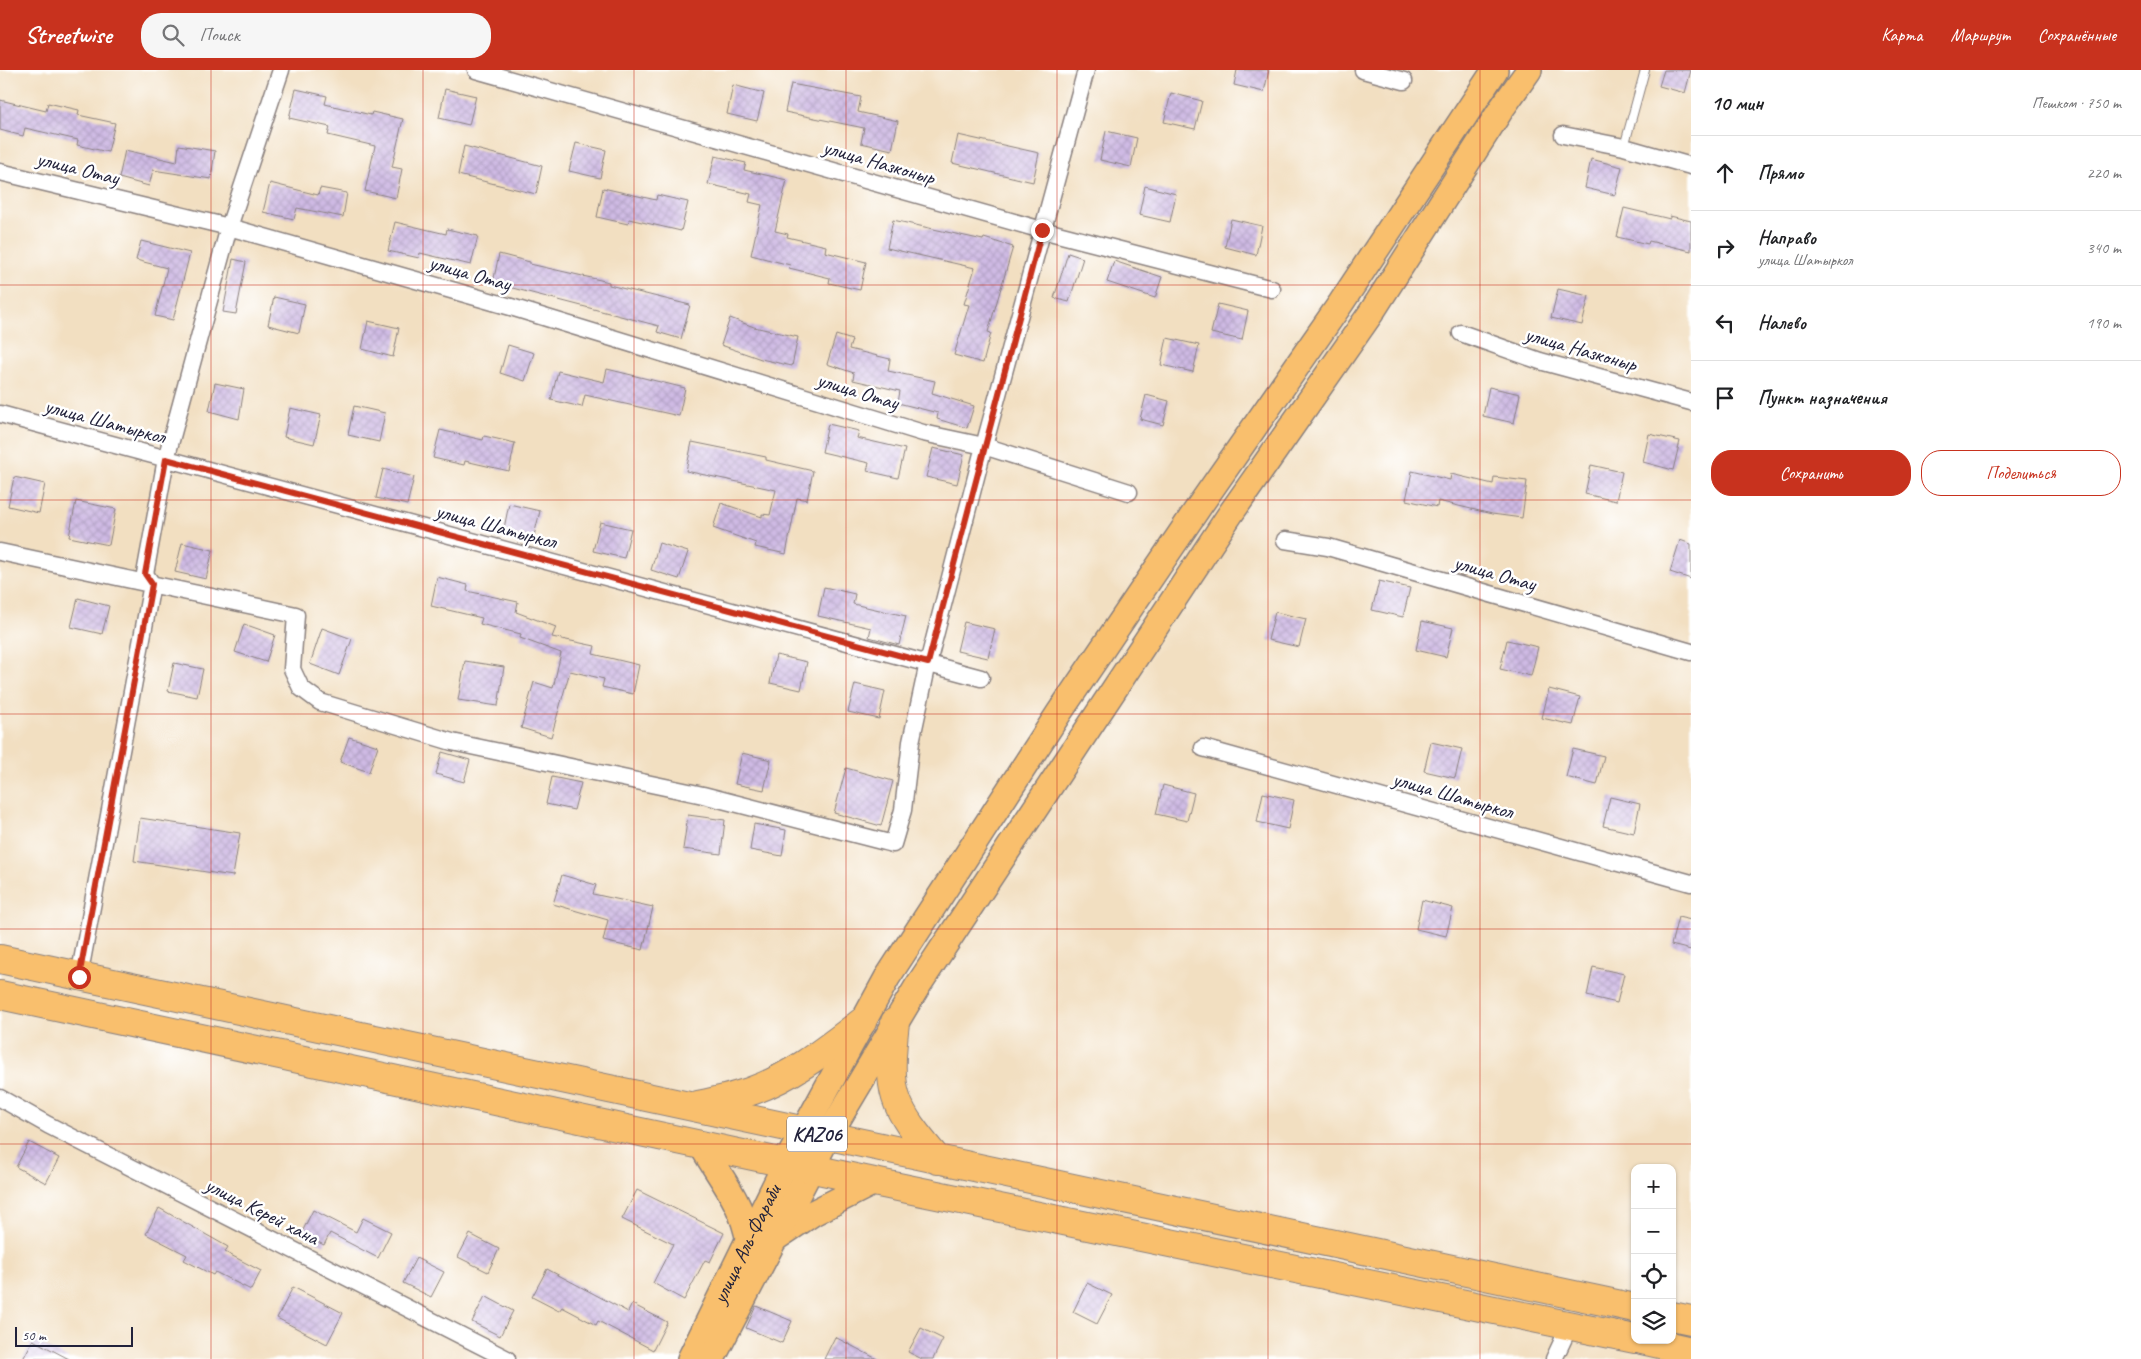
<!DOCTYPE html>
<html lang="ru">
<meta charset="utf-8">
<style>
:root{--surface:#fff;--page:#f6f6f6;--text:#202124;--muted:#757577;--line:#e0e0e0;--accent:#c8321e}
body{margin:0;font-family:Caveat,sans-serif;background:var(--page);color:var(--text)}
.controls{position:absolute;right:15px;bottom:15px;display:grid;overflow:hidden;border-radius:10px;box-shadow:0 1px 4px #0004}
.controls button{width:45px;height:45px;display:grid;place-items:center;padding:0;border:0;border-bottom:1px solid var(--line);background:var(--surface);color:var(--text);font:25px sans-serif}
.scale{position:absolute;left:15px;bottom:12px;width:118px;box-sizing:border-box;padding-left:5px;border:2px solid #22223b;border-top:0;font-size:14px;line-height:18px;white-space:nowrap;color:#22223b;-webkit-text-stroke:4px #fff;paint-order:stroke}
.stop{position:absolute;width:15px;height:15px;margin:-11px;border:4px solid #c8321e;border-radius:50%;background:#fff}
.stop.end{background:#c8321e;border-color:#fff;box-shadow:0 1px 5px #0008}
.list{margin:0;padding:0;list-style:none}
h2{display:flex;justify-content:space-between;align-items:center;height:65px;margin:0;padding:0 20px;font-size:21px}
h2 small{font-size:16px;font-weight:400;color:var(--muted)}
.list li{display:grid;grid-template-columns:32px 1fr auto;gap:15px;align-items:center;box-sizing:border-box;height:75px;padding:0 20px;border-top:1px solid var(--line)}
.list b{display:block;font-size:19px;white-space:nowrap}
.list p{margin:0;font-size:16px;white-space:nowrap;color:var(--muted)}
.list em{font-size:16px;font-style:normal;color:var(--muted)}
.actions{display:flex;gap:10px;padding:15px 20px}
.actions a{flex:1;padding:11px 0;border:1px solid var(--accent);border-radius:20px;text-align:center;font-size:18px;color:var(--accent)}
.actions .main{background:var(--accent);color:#fff}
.icon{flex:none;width:28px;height:28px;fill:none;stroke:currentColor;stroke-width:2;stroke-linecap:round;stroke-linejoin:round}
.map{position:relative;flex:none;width:1691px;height:1289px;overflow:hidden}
header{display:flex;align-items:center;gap:30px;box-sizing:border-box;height:70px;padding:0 25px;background:var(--accent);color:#fff}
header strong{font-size:24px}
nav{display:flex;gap:28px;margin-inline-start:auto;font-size:18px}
.search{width:350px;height:45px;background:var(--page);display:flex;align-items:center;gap:12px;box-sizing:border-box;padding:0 18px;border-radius:20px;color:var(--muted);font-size:19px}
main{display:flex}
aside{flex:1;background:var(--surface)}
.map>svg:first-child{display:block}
.building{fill:url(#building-cross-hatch)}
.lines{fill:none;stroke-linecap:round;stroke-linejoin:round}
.lane-casing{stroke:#8a807e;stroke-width:10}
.street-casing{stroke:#8a807e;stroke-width:19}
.primary-casing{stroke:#8a807e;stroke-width:28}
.highway-casing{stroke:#8a807e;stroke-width:30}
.lane{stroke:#fff;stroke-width:8}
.street{stroke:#fff;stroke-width:16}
.primary{stroke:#f9bf6d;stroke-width:25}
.highway{stroke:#f9bf6d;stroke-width:28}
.route{stroke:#c8321e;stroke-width:6}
.grid{fill:none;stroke:#c8321e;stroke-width:1;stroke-opacity:0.55}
.labels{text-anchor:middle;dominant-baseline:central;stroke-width:5;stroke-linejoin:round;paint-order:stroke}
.shield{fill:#fff;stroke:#646476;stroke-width:1}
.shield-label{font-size:20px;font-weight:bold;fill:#22223b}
.street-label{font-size:21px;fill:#22223b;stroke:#fff}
</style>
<header>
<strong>Streetwise</strong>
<div class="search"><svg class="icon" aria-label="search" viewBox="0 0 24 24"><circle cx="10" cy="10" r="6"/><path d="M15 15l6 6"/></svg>Поиск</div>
<nav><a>Карта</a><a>Маршрут</a><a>Сохранённые</a></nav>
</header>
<main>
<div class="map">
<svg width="1691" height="1289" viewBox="0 0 1691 1289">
<defs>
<pattern id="building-cross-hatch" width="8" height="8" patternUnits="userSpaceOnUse" patternTransform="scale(1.25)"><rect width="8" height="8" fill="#cfbae4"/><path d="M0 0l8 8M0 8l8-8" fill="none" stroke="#b1a0c4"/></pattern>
</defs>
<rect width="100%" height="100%" fill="#fff"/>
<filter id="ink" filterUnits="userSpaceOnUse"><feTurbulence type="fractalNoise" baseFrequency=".02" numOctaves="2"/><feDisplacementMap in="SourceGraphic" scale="10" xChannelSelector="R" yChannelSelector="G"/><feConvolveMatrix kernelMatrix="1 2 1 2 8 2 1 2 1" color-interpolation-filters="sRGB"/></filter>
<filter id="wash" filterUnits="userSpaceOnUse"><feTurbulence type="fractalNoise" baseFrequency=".0096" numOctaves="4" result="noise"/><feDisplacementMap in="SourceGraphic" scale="20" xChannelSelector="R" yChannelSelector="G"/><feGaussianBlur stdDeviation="1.12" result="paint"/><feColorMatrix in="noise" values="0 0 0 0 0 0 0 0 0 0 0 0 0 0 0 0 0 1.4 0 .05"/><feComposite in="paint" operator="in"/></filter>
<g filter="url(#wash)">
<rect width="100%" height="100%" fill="#f2dfc1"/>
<g id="blocks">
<path class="building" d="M1237,0H1269L1264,22L1234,15Z
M1664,0H1691L1685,23L1659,16Z
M791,14L861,27L858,42L898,51L892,80L861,73L864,58L785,42Z
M733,15L764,23L757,51L727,44Z
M296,19L327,26L325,34L371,45L372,42L403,49L392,97L402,99L396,128L365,121L375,76L328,65L330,57L289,48Z
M445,19L476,26L469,55L439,48Z
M1171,23L1202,31L1195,59L1164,52Z
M0,30L46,41L48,33L79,40L78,45L115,53L108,82L77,75L78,70L25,58L23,66L0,60Z
M1106,61L1137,68L1131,97L1100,90Z
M958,65L1039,83L1033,112L952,93Z
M576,73L606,80L600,108L569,101Z
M179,75L215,81L211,109L153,100L149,116L119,108L125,80L177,92Z
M464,76L542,96L536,124L458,105Z
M715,86L746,93L744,100L787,110L775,161L788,164L787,167L826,176L825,182L866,192L860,220L829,213L830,208L789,198L790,195L751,185L762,135L749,132L751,124L708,114Z
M1591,89L1622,97L1615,125L1585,118Z
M270,113L318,125L320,118L347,123L343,147L297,138L294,149L263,142Z
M1145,116L1176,124L1170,152L1139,145Z
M603,118L656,130L657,125L688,132L681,161L629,149L628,154L597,147Z
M1624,138L1670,149V146L1691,151V181L1649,171L1648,174L1617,167Z
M1231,149L1262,156L1256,185L1225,177Z
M893,150L983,170L984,168L1013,177L988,262L991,263L983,293L954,285L969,235L964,234L975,198L887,178Z
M395,152L446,164L447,159L478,166L471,195L420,183L419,188L388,181Z
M141,171L190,183L173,250L155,246L167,198L136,190Z
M1068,183L1083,188L1069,232L1054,228Z
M499,184L530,192V194L609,212V215L690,235L681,269L657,262L659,256L493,213Z
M233,189L246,192L236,244L223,242Z
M1114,191L1162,207L1155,228L1107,212Z
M1558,219L1589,226L1582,255L1551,248Z
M274,227L305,234L299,263L268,255Z
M1218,234L1248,241L1242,270L1211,263Z
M730,248L754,257L798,267L792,296L761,289L721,275Z
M368,251L399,258L393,287L362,279Z
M836,265L852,270L849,279L890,289L888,301L935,311L932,323L974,336L967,358L937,349L938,343L898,333L900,321L853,310L854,303L827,294Z
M1167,268L1199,275L1193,302L1161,295Z
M508,275L534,283L525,311L500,303Z
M607,299L685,318L679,346L585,325L582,337L551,330L558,301L604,312Z
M215,313L244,319L239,349L209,341Z
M1489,317L1520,324L1514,353L1483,346Z
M1146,325L1169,331L1163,355L1140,349Z
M354,336L385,343L379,372L348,365Z
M290,338L321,345L314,374L284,367Z
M828,354L859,361L857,368L905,379L898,408L867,401L869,393L822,382Z
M440,360L483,370L484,366L515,373L509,401L465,391L464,395L433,388Z
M1649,364L1680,371L1673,400L1643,392Z
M692,372L766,387V390L813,401L807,430L797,428L786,484L755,477L756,473L713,458L721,433L762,447V444L770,445L776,420L686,401Z
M933,378L964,385L957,414L926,407Z
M1591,395L1622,402L1616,431L1585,424Z
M383,399L414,407L407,435L376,428Z
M1412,401L1450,410L1451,404L1493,414L1494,407L1527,411L1522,448L1492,444L1438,431L1437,437L1406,430Z
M14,407L45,414L39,443L8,436Z
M76,431L116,439L109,475L69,467Z
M509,434L540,441L533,470L503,463Z
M600,452L631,459L624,488L593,481Z
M1680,470L1691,474V509L1670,502Z
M182,473L213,480L206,509L175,502Z
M659,473L688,482L679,509L651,500Z
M437,507L468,515L467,521L518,532L516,542L556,557L552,567L595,576L593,584L639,595L633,624L602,617L604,609L570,601L551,667L521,658L534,612L553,618L561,583L520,568L521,564L480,554L482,548L431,536Z
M1379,511L1410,518L1403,547L1372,540Z
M824,517L855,524L853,534L906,546L899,575L869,567L871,558L818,546Z
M78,528L109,536L102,564L71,557Z
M1275,542L1306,549L1299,577L1268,570Z
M1422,551L1453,558L1446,587L1416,580Z
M964,552L995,559L988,588L957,581Z
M244,554L275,565L266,592L235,582Z
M322,558L352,569L339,605L310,594Z
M1507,570L1538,577L1531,606L1500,599Z
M776,585L807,592L801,620L770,613Z
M465,591L504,597L498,636L458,630Z
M174,593L203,599L197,627L168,621Z
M855,614L885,621L879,649L848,642Z
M1549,619L1580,627L1573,655L1542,648Z
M349,667L378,676L369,702L340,692Z
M1431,672L1462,679L1455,708L1424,701Z
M1573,679L1604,686L1597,715L1566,707Z
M442,682L470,690L464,712L436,704Z
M742,683L771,690L764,720L735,714Z
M846,698L893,711L881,756L834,743Z
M552,707L581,713L574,740L546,734Z
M1163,715L1194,723L1187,751L1156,744Z
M1263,723L1294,730L1288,759L1257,752Z
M1610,727L1640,734L1634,763L1603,756Z
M688,745L725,750L721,784L683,779Z
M140,748L240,763L233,806L134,791Z
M754,754L786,760L782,786L750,780Z
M562,805L596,815L593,824L653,837L643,880L603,871L608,850L553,834Z
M1422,830L1453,838L1446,866L1416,859Z
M1678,847L1691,850V880L1671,875Z
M1593,897L1624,904L1617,933L1587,926Z
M29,1072L59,1088L46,1113L16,1097Z
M637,1120L724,1163L710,1192L705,1190L684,1230L653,1213L673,1174L622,1149Z
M159,1138L228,1177L225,1182L261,1201L251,1220L215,1202L213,1205L184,1190L187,1185L146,1164Z
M313,1140L356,1162L363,1148L391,1162L378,1188L330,1163L324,1175L301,1164Z
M470,1164L499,1179L488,1202L458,1187Z
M416,1188L444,1202L431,1227L403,1213Z
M547,1199L628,1242L632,1234L667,1252L653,1280L598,1251L596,1255L562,1237L559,1241L532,1227Z
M1087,1213L1112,1225L1097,1254L1073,1242Z
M293,1217L343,1243L327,1274L277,1248Z
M485,1226L513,1241L500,1266L472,1252Z
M756,1236L792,1251L782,1273L746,1258Z
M921,1258L943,1269L933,1289H922L908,1282Z
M835,1267L877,1289H824Z
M33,1270L69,1289H23Z"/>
</g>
</g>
<g filter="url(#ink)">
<use href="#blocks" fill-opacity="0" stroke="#8a807e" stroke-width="1"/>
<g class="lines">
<g class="lane-casing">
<path id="lane" d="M1624,77L1645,0"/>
</g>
<g class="street-casing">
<path id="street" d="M476,0L1042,160L1272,219
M1363,0L1404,11
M1563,65L1624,77L1691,96
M0,102L229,157L511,237L923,363L984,376L1129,422
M1461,263L1540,291L1691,332
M0,344L981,608
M1285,470L1328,477L1691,582
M0,482L296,545L292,599L301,618L320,632L452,672L703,725L893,774L903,740L911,672L928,593L984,376L1086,0
M1203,678L1691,813
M79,907L152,514L145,504L166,389L229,157L281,0
M0,1028L48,1055L507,1289
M1554,1289L1570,1255"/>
</g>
<g class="primary-casing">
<g id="primary">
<path d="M702,1076C721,1110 742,1131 749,1172"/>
<path d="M774,1169L813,1143L874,1112"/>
<path id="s1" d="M690,1289L786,1093L887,908L1059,643L1200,435L1341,233L1495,0"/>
<path d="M712,1289L828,1066L917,917L1229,446L1371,243L1502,38L1529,0"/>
</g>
</g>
<g class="highway-casing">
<path id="highway" d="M0,889L1635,1238
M0,925L874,1112L1635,1269
M895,952C887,1023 891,1036 938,1090
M698,1035C717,1031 736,1027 754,1020C795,1005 829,977 862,952
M1672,1246L1691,1250
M1642,1270L1691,1281"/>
</g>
<use href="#lane" class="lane"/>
<use href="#street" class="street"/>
<use href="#primary" class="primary"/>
<use href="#highway" class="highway"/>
</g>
</g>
<g class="lines" filter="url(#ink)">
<path class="route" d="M79,907L152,514L145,504L166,389L928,593L1042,160"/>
</g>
<path class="grid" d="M211,0V1289M423,0V1289M634,0V1289M846,0V1289M1057,0V1289M1268,0V1289M1480,0V1289M0,215H1691M0,430H1691M0,644H1691M0,859H1691M0,1074H1691"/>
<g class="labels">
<rect class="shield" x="787" y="1046.5" width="60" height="35" rx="4"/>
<g class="shield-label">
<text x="817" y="1064">KАZ06</text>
</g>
<g class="street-label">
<text transform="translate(879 92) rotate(16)">улица Назконыр</text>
<text transform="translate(78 98) rotate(14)">улица Отау</text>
<text transform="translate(470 203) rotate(16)">улица Отау</text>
<text transform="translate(1581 279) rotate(16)">улица Назконыр</text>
<text transform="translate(858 321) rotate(17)">улица Отау</text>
<text transform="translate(105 351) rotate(15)">улица Шатыркол</text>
<text transform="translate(496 456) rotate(15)">улица Шатыркол</text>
<text transform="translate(1495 503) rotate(16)">улица Отау</text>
<text transform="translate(1453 725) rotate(16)">улица Шатыркол</text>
<text transform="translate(262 1141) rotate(27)">улица Керей хана</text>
<text stroke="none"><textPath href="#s1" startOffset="128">улица Аль-Фараби</textPath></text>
</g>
</g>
</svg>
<div class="controls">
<button>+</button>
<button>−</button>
<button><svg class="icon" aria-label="locate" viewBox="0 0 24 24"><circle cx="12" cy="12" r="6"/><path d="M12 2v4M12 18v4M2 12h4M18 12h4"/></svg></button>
<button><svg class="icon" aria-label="layers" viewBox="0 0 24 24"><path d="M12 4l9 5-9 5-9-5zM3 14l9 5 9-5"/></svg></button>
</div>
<div class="scale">50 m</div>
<div class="stop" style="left:79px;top:907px"></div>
<div class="stop end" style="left:1042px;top:160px"></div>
</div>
<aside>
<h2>10 мин<small>Пешком · 750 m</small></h2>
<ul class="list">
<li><svg class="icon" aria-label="ahead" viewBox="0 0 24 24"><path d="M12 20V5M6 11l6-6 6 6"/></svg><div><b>Прямо</b></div><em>220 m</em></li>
<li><svg class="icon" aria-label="right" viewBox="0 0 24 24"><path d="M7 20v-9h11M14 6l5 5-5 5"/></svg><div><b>Направо</b><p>улица Шатыркол</p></div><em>340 m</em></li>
<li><svg class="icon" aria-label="left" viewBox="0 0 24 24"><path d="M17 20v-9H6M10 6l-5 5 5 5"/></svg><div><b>Налево</b></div><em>190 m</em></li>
<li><svg class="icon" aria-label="arrive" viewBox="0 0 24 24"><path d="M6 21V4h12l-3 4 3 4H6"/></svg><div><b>Пункт назначения</b></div></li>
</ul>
<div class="actions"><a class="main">Сохранить</a><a>Поделиться</a></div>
</aside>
</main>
